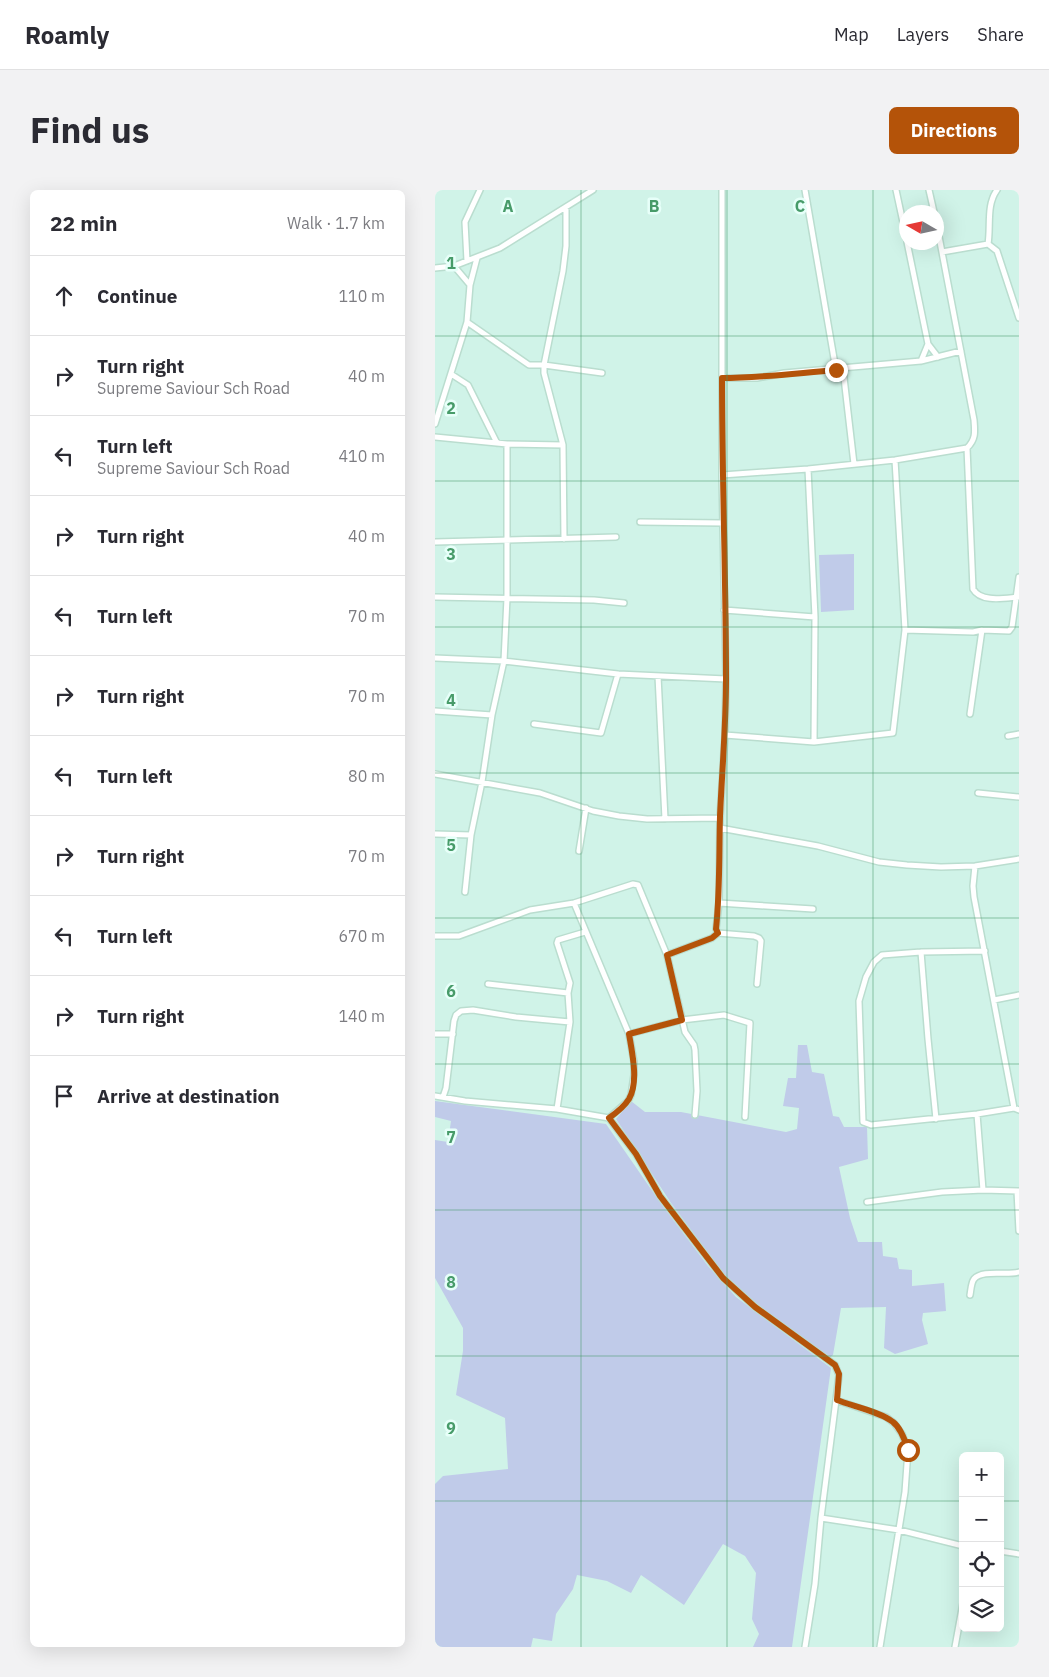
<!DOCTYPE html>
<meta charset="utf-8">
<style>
:root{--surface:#fff;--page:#f2f2f3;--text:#2b2b33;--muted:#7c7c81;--line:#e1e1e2;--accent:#b45309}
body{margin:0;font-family:"IBM Plex Sans",sans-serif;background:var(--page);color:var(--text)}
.controls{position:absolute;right:15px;bottom:15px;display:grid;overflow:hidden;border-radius:8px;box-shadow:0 5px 20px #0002}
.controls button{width:45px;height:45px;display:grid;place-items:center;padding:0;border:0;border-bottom:1px solid var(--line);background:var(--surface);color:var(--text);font:25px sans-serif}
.compass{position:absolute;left:464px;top:15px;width:45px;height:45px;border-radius:50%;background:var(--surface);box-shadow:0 5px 20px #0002;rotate:279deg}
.stop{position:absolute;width:15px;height:15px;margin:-11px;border:4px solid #b45309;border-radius:50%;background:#fff}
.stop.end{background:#b45309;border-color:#fff;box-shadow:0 1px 5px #0008}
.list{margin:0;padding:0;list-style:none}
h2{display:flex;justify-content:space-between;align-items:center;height:65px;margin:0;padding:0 20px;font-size:21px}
h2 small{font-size:16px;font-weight:400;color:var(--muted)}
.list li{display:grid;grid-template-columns:32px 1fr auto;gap:15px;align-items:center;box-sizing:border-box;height:80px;padding:0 20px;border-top:1px solid var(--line)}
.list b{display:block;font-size:19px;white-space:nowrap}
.list p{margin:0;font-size:16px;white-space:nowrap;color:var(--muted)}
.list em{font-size:16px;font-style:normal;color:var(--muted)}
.icon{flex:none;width:28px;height:28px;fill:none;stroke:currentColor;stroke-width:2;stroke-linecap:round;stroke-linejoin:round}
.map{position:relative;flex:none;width:584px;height:1457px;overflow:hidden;border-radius:8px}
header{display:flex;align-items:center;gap:30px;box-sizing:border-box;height:70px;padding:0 25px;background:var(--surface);border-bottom:1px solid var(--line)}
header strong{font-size:24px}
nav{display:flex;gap:28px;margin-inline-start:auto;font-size:18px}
.intro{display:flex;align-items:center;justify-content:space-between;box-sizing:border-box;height:120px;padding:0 30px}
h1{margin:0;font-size:35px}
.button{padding:12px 22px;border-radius:8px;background:var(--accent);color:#fff;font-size:18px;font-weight:700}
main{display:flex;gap:30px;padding:0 30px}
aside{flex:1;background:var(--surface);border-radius:8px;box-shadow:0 5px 20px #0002}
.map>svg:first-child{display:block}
.residential{fill:#d0f3e8;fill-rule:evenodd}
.green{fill:#c0cbe9}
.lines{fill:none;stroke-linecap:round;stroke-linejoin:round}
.minor-casing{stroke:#baddcf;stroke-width:8}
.minor{stroke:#fff;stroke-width:5}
.route{stroke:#b45309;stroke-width:6}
.grid{fill:none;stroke:#479b69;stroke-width:1;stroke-opacity:0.55}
.grid-label{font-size:16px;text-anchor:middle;font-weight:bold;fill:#479b69;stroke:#e7fff9;stroke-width:5;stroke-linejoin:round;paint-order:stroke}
</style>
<header>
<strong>Roamly</strong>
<nav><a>Map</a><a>Layers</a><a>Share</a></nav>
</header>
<div class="intro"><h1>Find us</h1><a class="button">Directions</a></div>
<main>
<aside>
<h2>22 min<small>Walk · 1.7 km</small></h2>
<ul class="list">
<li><svg class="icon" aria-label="ahead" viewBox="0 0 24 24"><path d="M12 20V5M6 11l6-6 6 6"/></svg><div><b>Continue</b></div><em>110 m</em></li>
<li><svg class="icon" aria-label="right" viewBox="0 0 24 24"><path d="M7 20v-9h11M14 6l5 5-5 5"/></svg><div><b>Turn right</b><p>Supreme Saviour Sch Road</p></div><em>40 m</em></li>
<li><svg class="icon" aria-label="left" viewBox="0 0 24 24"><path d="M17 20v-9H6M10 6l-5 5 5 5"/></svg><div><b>Turn left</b><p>Supreme Saviour Sch Road</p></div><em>410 m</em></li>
<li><svg class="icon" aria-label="right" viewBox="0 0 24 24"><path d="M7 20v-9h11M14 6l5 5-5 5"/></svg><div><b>Turn right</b></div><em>40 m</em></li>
<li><svg class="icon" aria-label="left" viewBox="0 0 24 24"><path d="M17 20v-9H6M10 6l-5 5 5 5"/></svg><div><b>Turn left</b></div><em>70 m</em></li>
<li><svg class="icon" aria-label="right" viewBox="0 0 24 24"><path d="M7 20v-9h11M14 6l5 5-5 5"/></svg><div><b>Turn right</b></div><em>70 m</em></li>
<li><svg class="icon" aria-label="left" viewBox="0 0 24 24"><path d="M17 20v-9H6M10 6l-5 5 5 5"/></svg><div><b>Turn left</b></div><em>80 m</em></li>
<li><svg class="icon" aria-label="right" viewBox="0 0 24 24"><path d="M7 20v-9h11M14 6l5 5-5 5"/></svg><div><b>Turn right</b></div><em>70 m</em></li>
<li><svg class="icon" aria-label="left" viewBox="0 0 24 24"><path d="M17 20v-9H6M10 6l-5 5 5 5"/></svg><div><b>Turn left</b></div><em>670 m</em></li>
<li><svg class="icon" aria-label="right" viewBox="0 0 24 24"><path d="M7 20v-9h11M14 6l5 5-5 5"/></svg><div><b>Turn right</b></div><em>140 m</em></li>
<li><svg class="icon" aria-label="arrive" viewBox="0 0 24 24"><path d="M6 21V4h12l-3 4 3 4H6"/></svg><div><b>Arrive at destination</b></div></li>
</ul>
</aside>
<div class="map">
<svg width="584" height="1457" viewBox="0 0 584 1457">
<rect width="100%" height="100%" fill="#e1fcf5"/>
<path class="residential" d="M0,0H584V1457H0ZM472,22H502V52H472ZM528,1266H565V1438H528Z"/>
<path class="green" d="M419,364V420L386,422L384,365Z
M363,855H372L377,882L389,884L398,926L404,927L409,937H432L433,969L404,977L415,1028L423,1052H447L448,1066L462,1068L464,1079L477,1080V1096L509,1093L511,1121L488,1123L487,1130L493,1154L460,1164L449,1158L451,1117L406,1118L398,1165L395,1167L337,1127L309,1105L291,1087L236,1013L181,929L196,911L210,922H246L351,942L362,939L364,918L348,916L353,888H361Z
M0,911L171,934L227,1015L273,1076L301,1107L396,1178L357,1457H318L324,1444L317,1429L321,1383L310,1366L288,1354L249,1415L206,1385L196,1403L172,1391L142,1385L138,1399L121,1424L117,1451L98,1448L96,1457H0V1294L8,1286L73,1279L70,1228L21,1205L28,1161V1138L0,1088V950L13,952L16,931L0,927Z"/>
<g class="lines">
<g class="minor-casing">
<path id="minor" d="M370,0L401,180
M461,0L472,51
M494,0L499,22
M472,52L493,154L503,167
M553,54C556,36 551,15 562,0
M507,62L553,54L562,61L584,128
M32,71L30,32L45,0
M19,76L35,95
M0,78L19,76L65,58L158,0
M32,132L94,175H109L167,183
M486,171L493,154
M408,179L419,274
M16,184L33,195L62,253
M287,188H322L349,183L486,171L526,161
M0,234L32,132L35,95L42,68
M0,247L72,254L128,255
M532,258L538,399C546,413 570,408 584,407
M373,279L380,427L379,552
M287,285L373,279L460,270L532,258C541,249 540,242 539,230L502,36
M205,332L288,333
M129,349L128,255L109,183V175L128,81L131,56V17
M0,352L181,347
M0,407L159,410L189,413
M289,420L380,427
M470,440L538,442L547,440L574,441L577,437L584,387
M0,468L69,471L183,484L291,489
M223,486L230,629
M0,521L57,525
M535,524L547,440
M99,534L166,543L183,484
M290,545L379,552L458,543L470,440L460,270
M573,546L584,544
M0,584L105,603L158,621L184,626L212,629L285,628
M543,603L584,607
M285,638L383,656L444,672L472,675L506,677L540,676L584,669
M0,644L36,645
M144,661L151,618
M540,676L538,696L539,707L579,918
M30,702L36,645L47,592L57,525L69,471L72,408V254
M139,713L194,844L199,872V885L196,905L193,911L174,928
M284,713L378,719
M283,743L281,739L284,713L285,628L290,545L291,489L287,285V0
M283,743L319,746L324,748L326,751L322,794
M0,746H24L95,720L139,713L198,694L203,695L232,765L250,842L259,855L260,860L262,901L260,925
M550,761L486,762L447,765L439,772L431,787L424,811L428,932L436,935L542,924L579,918L584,920
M486,762L493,849L501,929
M232,765L277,748L283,743
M53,794L133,803
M559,810L584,805
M0,844H18
M194,844L247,830L289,825L315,833L310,927
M0,906L30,911L122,919L174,928L201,964L225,1006L288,1088L320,1117L400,1175L404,1185L401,1210L386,1328L380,1394L370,1457
M8,907L11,898L19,831L21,825L26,821L38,820L81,827L135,832
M122,919L135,832L133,803L135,793L122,753L123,750L150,742
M542,924L548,1000
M582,1001L584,1041
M432,1012L507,1002L548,1000L584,1001
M535,1105C536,1100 536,1093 539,1089C548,1079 572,1086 584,1082
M401,1210L451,1227L459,1233L467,1244L473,1260L470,1302L445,1457
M386,1328L464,1340L528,1356
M565,1361L584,1364
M520,1457L528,1413"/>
</g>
<use href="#minor" class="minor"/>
</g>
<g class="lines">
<path class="route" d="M401,180C363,183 325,188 287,188C287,289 291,389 291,490C291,536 287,581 285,626C284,664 285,702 281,739L283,743L277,748L232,765L247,830L194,844C197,862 204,892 194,909C189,917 181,923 174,928L201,964L225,1006L288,1088L320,1117L400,1175L404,1184L402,1210C417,1216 446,1222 458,1232C466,1238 470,1250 473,1260"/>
</g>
<path class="grid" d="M146,0V1457M292,0V1457M438,0V1457M0,146H584M0,291H584M0,437H584M0,583H584M0,728H584M0,874H584M0,1020H584M0,1166H584M0,1311H528M565,1311H584"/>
<g class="grid-label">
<text x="73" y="22">A</text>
<text x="219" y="22">B</text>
<text x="365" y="22">C</text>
<text x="16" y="79">1</text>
<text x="16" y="224">2</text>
<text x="16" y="370">3</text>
<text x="16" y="516">4</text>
<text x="16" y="661">5</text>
<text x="16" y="807">6</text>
<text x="16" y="953">7</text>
<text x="16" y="1098">8</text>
<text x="16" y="1244">9</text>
</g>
</svg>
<div class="controls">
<button>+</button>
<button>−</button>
<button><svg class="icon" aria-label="locate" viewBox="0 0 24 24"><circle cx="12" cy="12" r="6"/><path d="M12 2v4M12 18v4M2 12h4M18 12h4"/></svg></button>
<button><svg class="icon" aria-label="layers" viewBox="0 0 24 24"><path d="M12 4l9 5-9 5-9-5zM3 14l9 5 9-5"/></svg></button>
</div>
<svg class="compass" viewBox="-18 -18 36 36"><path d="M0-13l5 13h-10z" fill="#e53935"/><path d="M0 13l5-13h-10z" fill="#7c7c81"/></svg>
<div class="stop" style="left:473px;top:1260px"></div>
<div class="stop end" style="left:401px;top:180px"></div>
</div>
</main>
